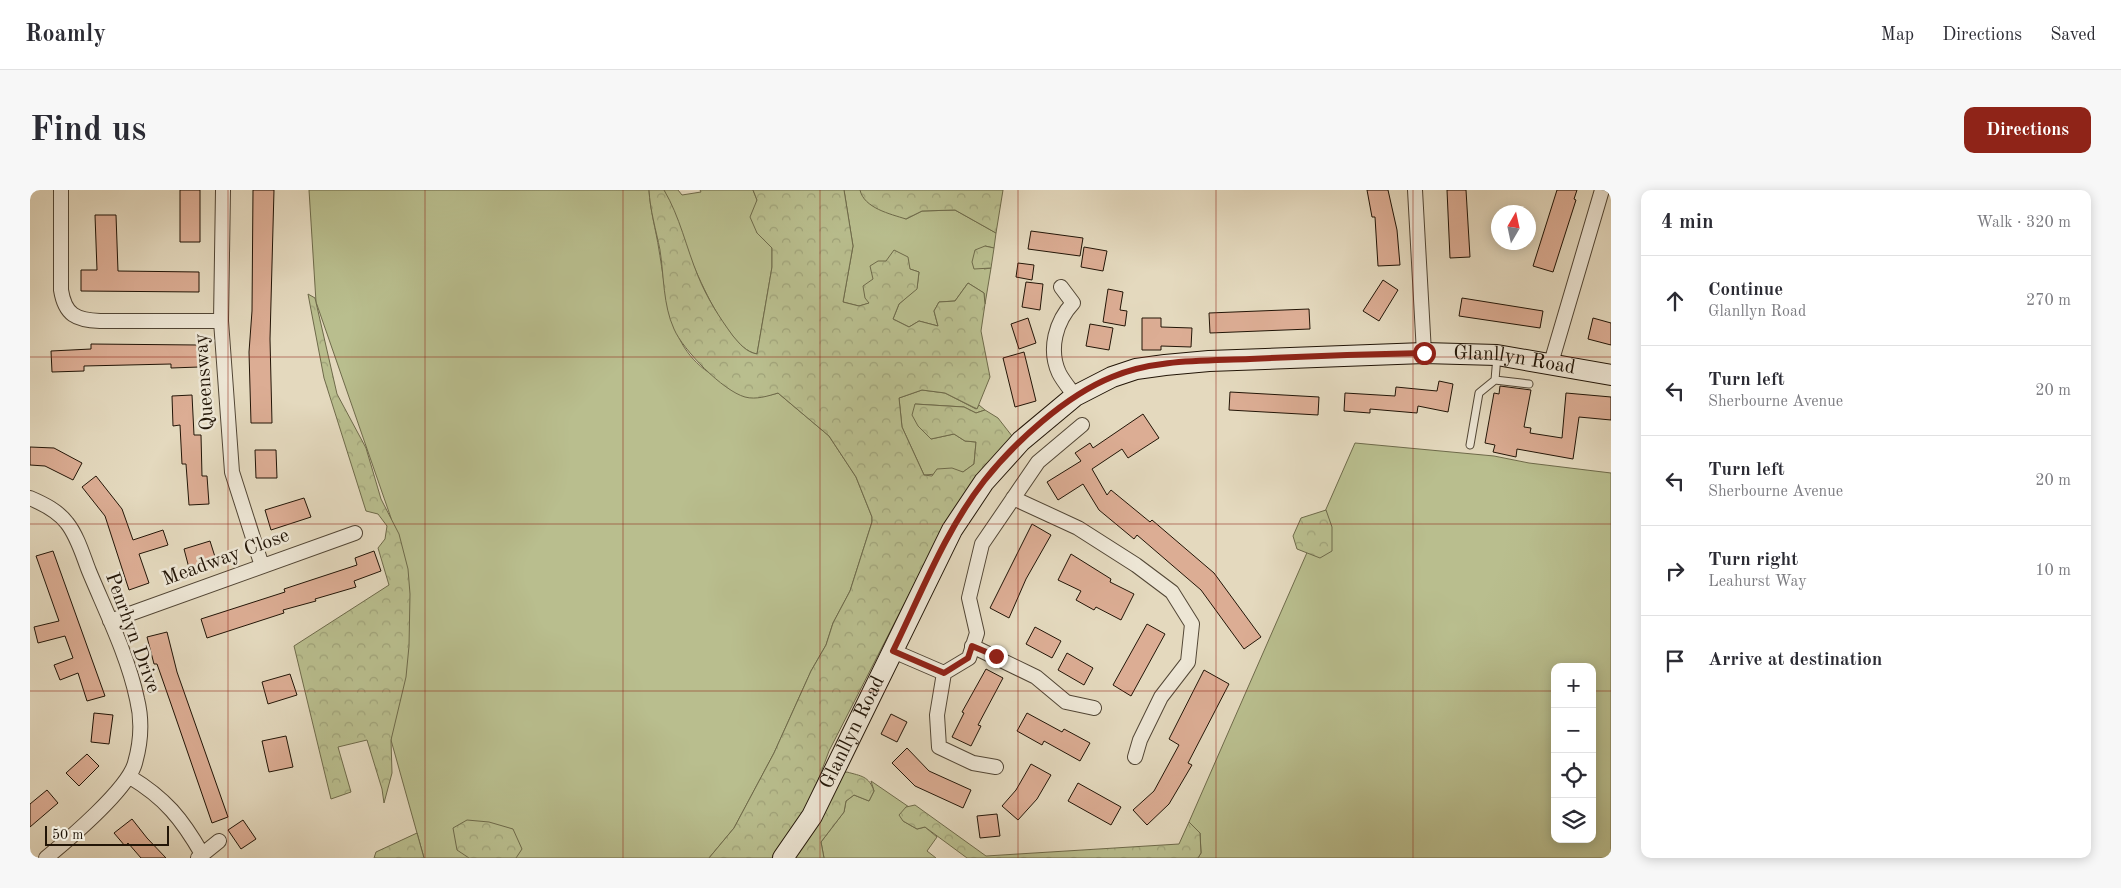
<!DOCTYPE html>
<meta charset="utf-8">
<style>
:root{--surface:#fff;--page:#f7f7f7;--text:#2b2b33;--muted:#7c7c81;--line:#e1e1e2;--accent:#8f2418}
body{margin:0;font-family:"Old Standard TT",serif;background:var(--page);color:var(--text)}
.controls{position:absolute;right:15px;bottom:15px;display:grid;overflow:hidden;border-radius:10px;box-shadow:0 2px 12px #0003}
.controls button{width:45px;height:45px;display:grid;place-items:center;padding:0;border:0;border-bottom:1px solid var(--line);background:var(--surface);color:var(--text);font:25px sans-serif}
.compass{position:absolute;left:1461px;top:15px;width:45px;height:45px;border-radius:50%;background:var(--surface);box-shadow:0 2px 12px #0003;rotate:9deg}
.scale{position:absolute;left:15px;bottom:12px;width:124px;box-sizing:border-box;padding-left:5px;border:2px solid #221507;border-top:0;font-size:14px;line-height:18px;white-space:nowrap;color:#221507;-webkit-text-stroke:4px #ede6d5;paint-order:stroke}
.stop{position:absolute;width:15px;height:15px;margin:-11px;border:4px solid #8f2418;border-radius:50%;background:#fff}
.stop.end{background:#8f2418;border-color:#fff;box-shadow:0 1px 5px #0008}
.list{margin:0;padding:0;list-style:none}
h2{display:flex;justify-content:space-between;align-items:center;height:65px;margin:0;padding:0 20px;font-size:21px}
h2 small{font-size:16px;font-weight:400;color:var(--muted)}
.list li{display:grid;grid-template-columns:32px 1fr auto;gap:15px;align-items:center;box-sizing:border-box;height:90px;padding:0 20px;border-top:1px solid var(--line)}
.list b{display:block;font-size:19px;white-space:nowrap}
.list p{margin:0;font-size:16px;white-space:nowrap;color:var(--muted)}
.list em{font-size:16px;font-style:normal;color:var(--muted)}
.icon{flex:none;width:28px;height:28px;fill:none;stroke:currentColor;stroke-width:2;stroke-linecap:round;stroke-linejoin:round}
.map{position:relative;flex:none;width:1581px;height:668px;overflow:hidden;border-radius:10px}
header{display:flex;align-items:center;gap:30px;box-sizing:border-box;height:70px;padding:0 25px;background:var(--surface);border-bottom:1px solid var(--line)}
header strong{font-size:24px}
nav{display:flex;gap:28px;margin-inline-start:auto;font-size:18px}
.intro{display:flex;align-items:center;justify-content:space-between;box-sizing:border-box;height:120px;padding:0 30px}
h1{margin:0;font-size:35px}
.button{padding:12px 22px;border-radius:10px;background:var(--accent);color:#fff;font-size:18px;font-weight:700}
main{display:flex;gap:30px;padding:0 30px}
aside{flex:1;background:var(--surface);border-radius:10px;box-shadow:0 2px 12px #0003}
.map>svg:first-child{display:block}
.green{fill:#b9be8e;stroke:#6e6a4a;fill-rule:evenodd}
.forest{fill:url(#forest-crowns);stroke:#6e6a4a}
.building{fill:#dcad94;stroke:#221507}
.lines{fill:none;stroke-linecap:round;stroke-linejoin:round}
.lane-casing{stroke:#524635;stroke-width:9}
.street-casing{stroke:#524635;stroke-width:16}
.secondary-casing{stroke:#221507;stroke-width:22}
.lane{stroke:#ede6d5;stroke-width:7}
.street{stroke:#ede6d5;stroke-width:14}
.secondary{stroke:#ede6d5;stroke-width:20}
.route{stroke:#8f2418;stroke-width:6}
.grid{fill:none;stroke:#8f2418;stroke-width:1;stroke-opacity:0.55}
.labels{text-anchor:middle;dominant-baseline:central;stroke-width:5;stroke-linejoin:round;paint-order:stroke}
.street-label{font-size:20px;fill:#221507;stroke:#ede6d5}
</style>
<header>
<strong>Roamly</strong>
<nav><a>Map</a><a>Directions</a><a>Saved</a></nav>
</header>
<div class="intro"><h1>Find us</h1><a class="button">Directions</a></div>
<main>
<div class="map">
<svg width="1581" height="668" viewBox="0 0 1581 668">
<defs>
<pattern id="forest-crowns" width="20" height="18" patternUnits="userSpaceOnUse" patternTransform="scale(1.25)"><rect width="20" height="18" fill="#b9be8e"/><path d="M2 6a3 3 0 1 1 6 0M12 15a3 3 0 1 1 6 0" fill="none" stroke="#9fa279"/></pattern>
</defs>
<rect width="100%" height="100%" fill="#e4d9be"/>
<filter id="stains"><feTurbulence type="fractalNoise" baseFrequency=".004" numOctaves="4"/><feColorMatrix values="0 0 0 0 .2 0 0 0 0 .09 0 0 0 0 .02 0 0 0 .5 -.17"/></filter>
<radialGradient id="worn" r=".72"><stop offset=".6" stop-color="#630" stop-opacity="0"/><stop offset="1" stop-color="#630" stop-opacity=".3"/></radialGradient>
<path class="green" d="M279,0H619C620,20 626,40 629,60C639,120 639,171 705,196C724,203 729,209 748,203L799,246L826,287L842,327V332L820,401L803,433L796,455L781,481L744,563L704,638L679,668H394L361,550V328L286,112Z
M634,0H648L652,5L671,2L670,0H723L727,10V43L742,58V77L727,164C689,158 647,34 634,0Z
M814,0H830L876,29L892,21L925,20L966,43L964,58L955,56L954,79L961,78L955,114L954,103L938,93L925,111L909,112L904,121L908,136L889,131L879,137L863,129L869,114L887,98L889,82L880,79L843,89L840,113L829,116L813,112L823,56Z
M892,200L915,203L946,219L949,215L955,220L946,223L934,217L885,214L901,249L924,244L935,251L946,252L944,274L933,282L894,285L872,237L869,208Z
M1325,253L1464,266L1499,273L1581,283V668H1168L1171,663L1170,643L1159,632ZM1525,477H1562V649H1525Z
M841,591L879,617H876L873,631L887,639L895,637L907,647L897,661L906,668H794L791,652L814,622L816,611L824,605L839,611L844,601Z"/>
<path class="forest" d="M619,0H634C650,27 656,57 668,86C677,108 689,127 703,146C710,154 716,162 727,164L742,77V58L727,43L720,27L727,10L723,0H814L823,56L813,112L829,116L839,113L835,108L833,96L843,89L840,76L848,71H856L864,60L878,67L880,79L889,82L887,99L869,114L863,129L879,137L889,131L908,136L904,121L909,112L925,111L938,93L954,103L955,114L951,141L960,187L947,219L915,203L892,200L869,208L872,237L894,285L902,286L907,279L922,278L933,282L944,274L946,252L935,251L924,244L901,249L888,236L882,225L885,214L934,217L946,223L955,220L968,228L982,246L915,334L799,561L777,620L747,668H679L704,638L744,563L781,481L796,455L803,433L820,401L842,332V327L826,287L799,246L748,203C738,206 726,210 715,207C693,201 653,160 644,139C633,115 634,86 630,60C626,40 620,20 619,0Z
M830,0H973L966,43L925,20L892,21L876,29C860,24 834,18 830,0Z
M955,56L964,58L961,78L944,79L942,72L945,60Z
M278,104L285,108L307,204L336,258L351,309L369,344L378,379L380,404L379,456L376,487L361,550L362,583L354,613L352,599L337,550L308,557L321,602L301,609L264,456L359,395L348,358L355,349L357,336L348,324L336,321L294,188Z
M1296,320L1302,337V361L1290,368L1267,359L1263,346L1271,328Z
M817,582C831,586 839,586 844,601L839,611L824,605L816,611L814,622L791,652L794,668H758L805,584Z
M885,615L956,666L1149,654L1159,632L1170,643L1171,663L1168,668H937L895,637L887,639L873,631L869,625L876,617Z
M437,630L459,632L483,639L492,659L486,668H439L427,660L423,638Z
M387,643L394,668H344L346,662Z"/>
<path class="building" d="M150,0H170V52H150Z
M223,0H244L240,149L242,233H221L219,162L222,121Z
M1337,0H1358L1367,40L1370,75L1348,76L1345,27H1342Z
M1417,0H1436L1440,67L1420,68Z
M1527,0H1547L1544,9L1546,10L1523,82L1503,76Z
M65,25H86L88,81L169,82V102L51,101V80H67Z
M1001,41L1053,48L1050,66L998,59Z
M1054,57L1077,61L1073,81L1051,77Z
M988,73L1004,75L1002,90L986,87Z
M1353,90L1368,100L1349,131L1333,121Z
M996,92L1013,94L1010,120L992,117Z
M1078,99L1093,102L1090,120L1097,121L1095,136L1073,132Z
M1432,108L1513,121L1510,138L1429,126Z
M1279,119L1280,139L1180,143L1179,123Z
M998,128L1006,153L989,159L981,134Z
M1112,128H1131V137L1162,138L1161,157L1131,156V160H1112Z
M1563,128L1581,133V155L1558,149Z
M1060,134L1083,138L1079,160L1056,156Z
M61,154L168,155L169,177L141,178V174L54,176V181L22,182L21,161L61,159Z
M994,162L1006,211L985,217L973,168Z
M1409,191L1423,194L1418,222L1388,216L1387,223L1340,219V223L1314,221L1315,203L1365,206L1366,197L1407,201Z
M1470,196L1501,200L1494,237L1501,238L1500,243L1532,248L1536,203L1581,207V230L1549,227L1543,269L1487,259L1486,267L1463,262L1465,255L1455,253L1464,203L1469,204Z
M1200,202L1289,207L1288,225L1199,220Z
M162,205L164,245H171L172,286H177L179,314L159,315L156,274H152L150,235L143,236L142,206Z
M1113,224L1129,248L1098,268L1092,259L1062,279L1077,305L1081,300L1120,332L1122,330L1184,383L1231,447L1214,459L1171,400L1107,345L1104,349L1069,320L1053,294L1028,310L1017,292L1051,271L1045,263L1060,253L1063,258Z
M0,257L24,258L52,273L43,290L15,276L0,275Z
M225,260H246L247,288H226Z
M66,286L92,319L103,350L133,340L138,355L109,364L119,393L99,400L75,326L52,297Z
M274,308L281,327L241,340L235,320Z
M1002,334L1021,345L996,389L979,428L960,418Z
M180,351L186,370L159,378L154,359Z
M23,361L75,506L57,511L48,483L30,490L24,475L43,468L35,446L8,453L4,437L29,431L6,366Z
M344,361L351,381L324,391L326,397L285,409L286,411L253,420L254,423L177,448L171,429L255,402L254,399L327,375L325,368Z
M1041,364L1081,389L1080,392L1104,404L1091,430L1066,417L1064,420L1046,410L1051,401L1028,390Z
M1117,434L1135,444L1101,506L1083,495Z
M1005,437L1031,451L1022,468L996,454Z
M137,442L147,482L198,627L182,633L141,514L127,474H124L117,447Z
M1037,463L1063,478L1054,495L1028,480Z
M956,479L973,488L948,535L951,536L941,556L922,547L934,523L932,522Z
M1174,480L1199,494L1158,573L1162,575L1139,614L1117,635L1103,620L1124,601L1149,555L1139,549Z
M260,484L267,505L238,514L232,492Z
M64,523L83,525L79,554L61,552Z
M997,523L1032,542L1034,539L1060,553L1050,571L1014,551L1012,555L987,541Z
M861,524L877,532L867,552L851,544Z
M256,546L263,577L239,582L232,551Z
M877,558L899,581L941,600L933,618L885,596L862,573Z
M57,564L69,576L49,596L36,583Z
M1001,574L1021,585L1007,609L988,630L972,616L986,600Z
M1048,593L1091,617L1081,635L1038,611Z
M17,600L28,613L0,637V614Z
M967,624L970,646L950,648L947,626Z
M102,629L117,648L136,668H111L98,653L95,656L84,643Z
M213,630L226,649L211,659L198,640Z"/>
<g class="lines">
<g class="lane-casing">
<path id="lane" d="M1465,190L1499,194
M1440,255L1449,203L1465,190L1467,166"/>
</g>
<g class="street-casing">
<path id="street" d="M31,0V100C35,125 46,130 70,131H191
M193,0L191,131L202,282L232,376
M1385,0L1394,163
M1031,97L1043,113C1026,131 1018,159 1029,183C1033,191 1040,199 1045,206
M1521,173L1572,0
M0,308C14,314 28,321 37,333C48,347 53,366 59,381C76,422 98,466 107,509C112,529 111,552 105,573C98,599 39,649 16,668
M983,308L1048,338L1106,375L1142,402L1162,434L1158,472L1131,507L1110,550L1105,567
M80,431L325,343
M942,456L1006,487L1036,512L1064,518
M863,461L914,483L939,468L947,443L939,408L952,354L1008,272L1052,235
M914,483L907,525L909,557L943,573L966,577
M100,587C135,608 152,629 172,664
M168,668L189,651"/>
</g>
<g class="secondary-casing">
<g id="secondary">
<path id="s1" d="M753,668L782,626L922,340L954,292L991,251L1045,206L1082,187L1106,179L1135,175L1179,171L1394,163L1467,165L1581,185"/>
</g>
</g>
<use href="#lane" class="lane"/>
<use href="#street" class="street"/>
<use href="#secondary" class="secondary"/>
</g>
<g class="lines">
<path class="route" d="M966,466L942,456L938,468L914,483L863,461C891,404 915,341 954,291C985,252 1035,206 1082,187C1124,169 1175,171 1220,169C1278,166 1336,164 1394,163"/>
</g>
<path class="grid" d="M198,0V668M395,0V668M593,0V668M790,0V668M988,0V668M1186,0V668M1383,0V668M0,167H1581M0,334H1581M0,501H1525M1562,501H1581"/>
<g class="labels">
<g class="street-label">
<text stroke="none"><textPath href="#s1" startOffset="999">Glanllyn Road</textPath></text>
<text transform="translate(175 192) rotate(-94)">Queensway</text>
<text transform="translate(196 368) rotate(-20)">Meadway Close</text>
<text transform="translate(102 443) rotate(70)">Penrhyn Drive</text>
<text stroke="none"><textPath href="#s1" startOffset="144">Glanllyn Road</textPath></text>
</g>
</g>
<rect width="100%" height="100%" filter="url(#stains)"/>
<rect width="100%" height="100%" fill="url(#worn)"/>
</svg>
<div class="controls">
<button>+</button>
<button>−</button>
<button><svg class="icon" aria-label="locate" viewBox="0 0 24 24"><circle cx="12" cy="12" r="6"/><path d="M12 2v4M12 18v4M2 12h4M18 12h4"/></svg></button>
<button><svg class="icon" aria-label="layers" viewBox="0 0 24 24"><path d="M12 4l9 5-9 5-9-5zM3 14l9 5 9-5"/></svg></button>
</div>
<svg class="compass" viewBox="-18 -18 36 36"><path d="M0-13l5 13h-10z" fill="#e53935"/><path d="M0 13l5-13h-10z" fill="#7c7c81"/></svg>
<div class="scale">50 m</div>
<div class="stop" style="left:1394px;top:163px"></div>
<div class="stop end" style="left:966px;top:466px"></div>
</div>
<aside>
<h2>4 min<small>Walk · 320 m</small></h2>
<ul class="list">
<li><svg class="icon" aria-label="ahead" viewBox="0 0 24 24"><path d="M12 20V5M6 11l6-6 6 6"/></svg><div><b>Continue</b><p>Glanllyn Road</p></div><em>270 m</em></li>
<li><svg class="icon" aria-label="left" viewBox="0 0 24 24"><path d="M17 20v-9H6M10 6l-5 5 5 5"/></svg><div><b>Turn left</b><p>Sherbourne Avenue</p></div><em>20 m</em></li>
<li><svg class="icon" aria-label="left" viewBox="0 0 24 24"><path d="M17 20v-9H6M10 6l-5 5 5 5"/></svg><div><b>Turn left</b><p>Sherbourne Avenue</p></div><em>20 m</em></li>
<li><svg class="icon" aria-label="right" viewBox="0 0 24 24"><path d="M7 20v-9h11M14 6l5 5-5 5"/></svg><div><b>Turn right</b><p>Leahurst Way</p></div><em>10 m</em></li>
<li><svg class="icon" aria-label="arrive" viewBox="0 0 24 24"><path d="M6 21V4h12l-3 4 3 4H6"/></svg><div><b>Arrive at destination</b></div></li>
</ul>
</aside>
</main>
